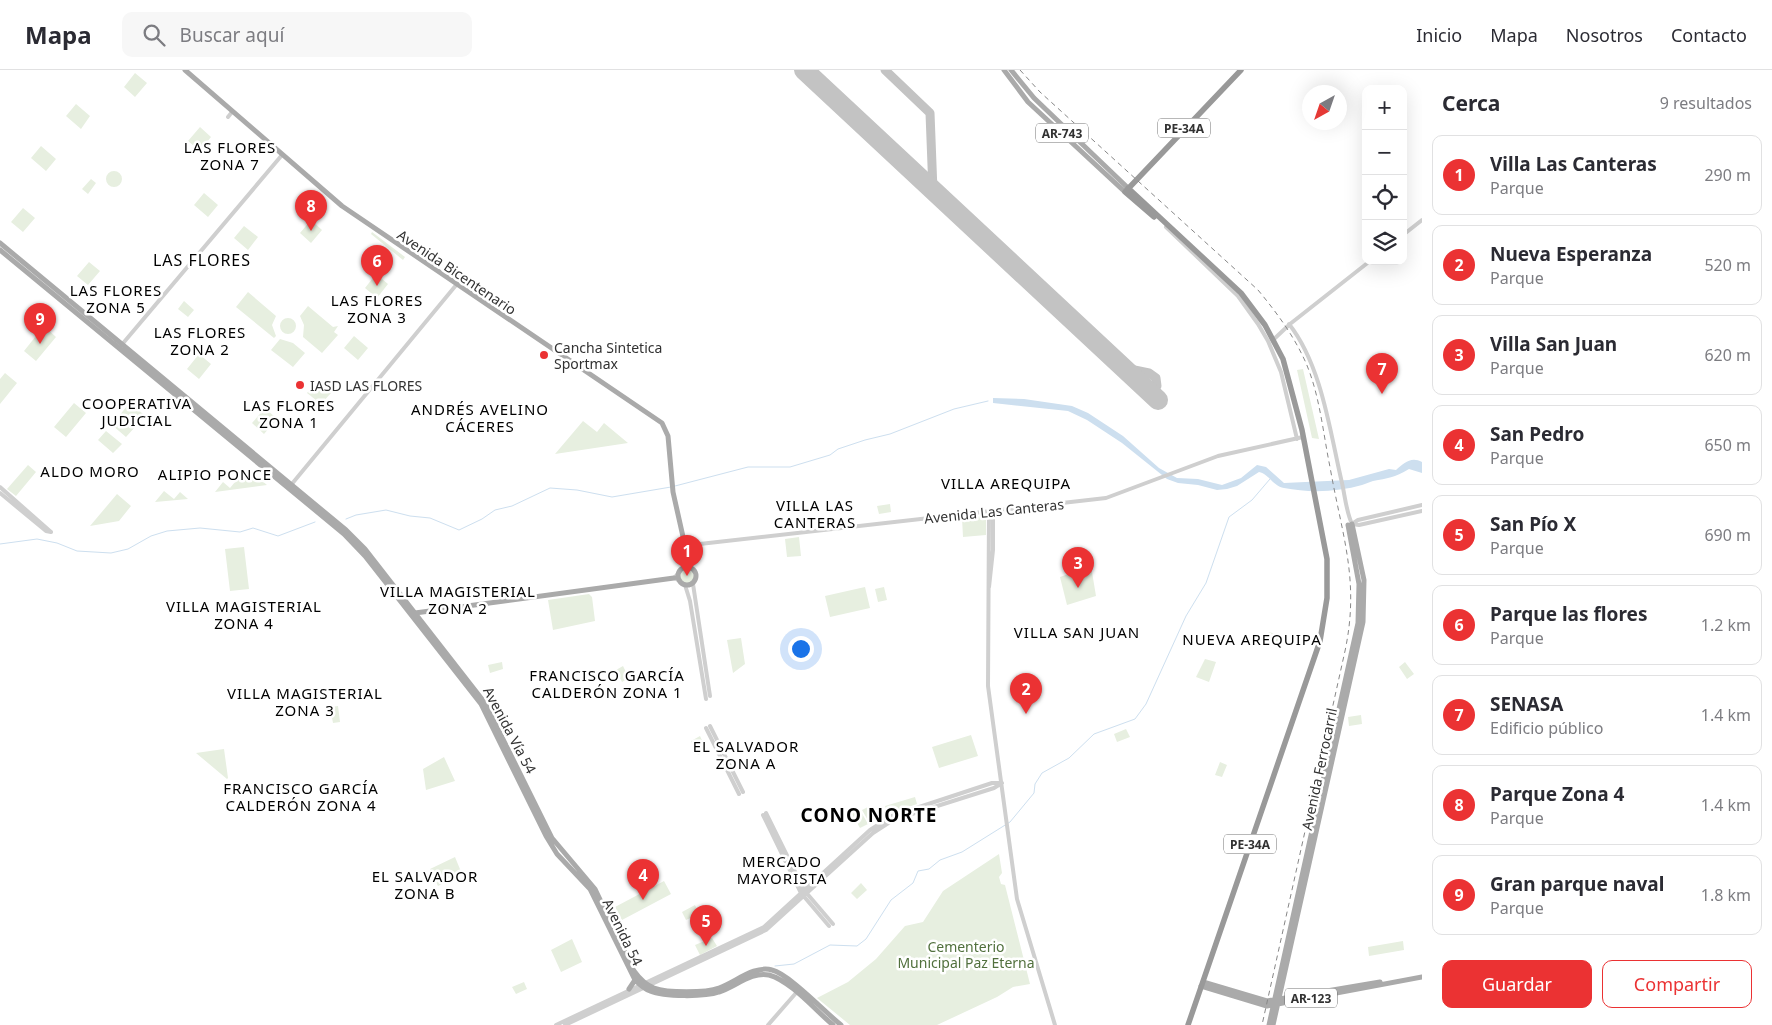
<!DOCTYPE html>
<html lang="es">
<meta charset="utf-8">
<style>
:root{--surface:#fff;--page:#f7f7f7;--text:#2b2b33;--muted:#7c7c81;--line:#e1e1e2;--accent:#eb3233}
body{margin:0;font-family:"Noto Sans",sans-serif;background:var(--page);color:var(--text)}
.controls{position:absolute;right:15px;top:15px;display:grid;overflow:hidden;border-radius:10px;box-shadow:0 5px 20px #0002}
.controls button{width:45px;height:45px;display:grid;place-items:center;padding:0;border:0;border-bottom:1px solid var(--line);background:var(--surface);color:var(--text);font:25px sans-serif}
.compass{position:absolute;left:1302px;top:15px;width:45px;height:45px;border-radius:50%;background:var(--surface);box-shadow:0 5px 20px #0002;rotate:220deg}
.you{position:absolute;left:800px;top:578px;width:18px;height:18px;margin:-12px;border:4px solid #fff;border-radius:50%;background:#1a73e8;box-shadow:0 0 0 8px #1a73e833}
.badge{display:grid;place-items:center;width:32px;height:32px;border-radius:50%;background:var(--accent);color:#fff;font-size:16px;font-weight:700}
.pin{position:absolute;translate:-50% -41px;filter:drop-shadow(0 1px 2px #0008)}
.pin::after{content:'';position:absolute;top:26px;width:18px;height:15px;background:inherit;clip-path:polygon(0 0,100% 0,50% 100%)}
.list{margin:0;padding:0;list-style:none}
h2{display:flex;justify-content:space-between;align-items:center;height:65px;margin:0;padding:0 20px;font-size:21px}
h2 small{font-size:16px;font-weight:400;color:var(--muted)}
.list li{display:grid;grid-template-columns:32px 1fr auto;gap:15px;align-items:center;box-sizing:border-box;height:80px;margin:0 10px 10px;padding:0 10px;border:1px solid var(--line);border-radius:10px}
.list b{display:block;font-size:19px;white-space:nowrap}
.list p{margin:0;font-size:16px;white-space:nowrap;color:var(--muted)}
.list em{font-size:16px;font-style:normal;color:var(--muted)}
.actions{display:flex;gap:10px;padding:15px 20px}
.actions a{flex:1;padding:11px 0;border:1px solid var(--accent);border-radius:10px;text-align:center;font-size:18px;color:var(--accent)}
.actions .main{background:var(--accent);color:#fff}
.icon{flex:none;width:28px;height:28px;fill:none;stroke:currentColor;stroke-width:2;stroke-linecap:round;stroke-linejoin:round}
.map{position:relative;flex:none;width:1422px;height:955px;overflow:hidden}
header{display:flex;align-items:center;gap:30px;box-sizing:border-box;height:70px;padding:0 25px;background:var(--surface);border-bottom:1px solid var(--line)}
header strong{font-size:24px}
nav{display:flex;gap:28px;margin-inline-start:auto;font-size:18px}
.search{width:350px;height:45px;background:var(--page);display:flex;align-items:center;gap:12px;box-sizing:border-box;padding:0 18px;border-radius:10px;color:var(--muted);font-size:19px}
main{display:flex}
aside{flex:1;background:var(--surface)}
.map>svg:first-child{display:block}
.green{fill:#e7efe0}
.water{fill:#cddfef}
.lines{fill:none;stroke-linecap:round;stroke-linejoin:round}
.stream{stroke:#cddfef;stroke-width:1}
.taxiway{stroke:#c3c3c3;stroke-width:9}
.runway{stroke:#c3c3c3;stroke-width:20}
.minor{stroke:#cfcfcf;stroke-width:4}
.major{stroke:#aaa;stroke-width:5}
.highway{stroke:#999;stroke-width:5.5}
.rail{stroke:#878787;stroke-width:1;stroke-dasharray:5 4;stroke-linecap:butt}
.poi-dot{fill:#eb3233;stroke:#fff;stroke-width:2}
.labels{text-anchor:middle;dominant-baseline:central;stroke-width:5;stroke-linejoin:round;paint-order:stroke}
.shield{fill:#fff;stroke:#707070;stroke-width:1}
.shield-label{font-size:12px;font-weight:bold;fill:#323232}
.street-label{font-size:14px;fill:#323232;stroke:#fff}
.poi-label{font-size:14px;fill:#323232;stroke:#fff;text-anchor:start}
.park-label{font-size:14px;fill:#51703d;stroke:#fff}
.neighbourhood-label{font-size:15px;letter-spacing:1px;fill:#000;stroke:#fff}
.quarter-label{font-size:16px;letter-spacing:1px;fill:#000;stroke:#fff}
.district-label{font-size:19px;font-weight:bold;letter-spacing:1px;fill:#000;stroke:#fff}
</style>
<header>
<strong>Mapa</strong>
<div class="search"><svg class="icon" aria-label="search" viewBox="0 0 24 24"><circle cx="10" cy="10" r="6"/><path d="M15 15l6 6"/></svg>Buscar aquí</div>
<nav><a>Inicio</a><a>Mapa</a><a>Nosotros</a><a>Contacto</a></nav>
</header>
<main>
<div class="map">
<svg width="1422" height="955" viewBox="0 0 1422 955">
<rect width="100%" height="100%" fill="#fff"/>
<path class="green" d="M135,3L147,13L135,27L124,17Z
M76,34L90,46L81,59L66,46Z
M200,57L211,67L200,81L188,71Z
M41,76L56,89L46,101L31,88Z
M106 109a8 8 0 1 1 16 0a8 8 0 1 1-16 0Z
M91,109L96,113L88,124L82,119Z
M204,123L218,135L208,147L194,135Z
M23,138L35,148L23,162L11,152Z
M311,150L322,160L311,173L300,163Z
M244,156L258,167L248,180L234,168Z
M372,162L405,187L403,190L371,164Z
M89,192L100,201L88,215L77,206Z
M376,204L388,214L377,228L365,218Z
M248,222L276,246L272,255L276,266L274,268L236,237Z
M184,231L194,240L188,247L178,239Z
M308,236L333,257L338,256L334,262L338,265L322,283L303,267L304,255L300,246Z
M280 256a8 8 0 1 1 16 0a8 8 0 1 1-16 0Z
M44,256L56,267L36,291L24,281Z
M354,266L368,278L358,290L344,278Z
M280,269L293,273L305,283L293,297L271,280Z
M199,284L211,294L199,309L187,299Z
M1303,299L1319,369L1312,368L1297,300Z
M5,303L17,313L0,334V309Z
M317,311L331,323L321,334L307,323Z
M130,332L145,346L126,367L112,355Z
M74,333L86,343L66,367L54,357Z
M265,338L277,349L264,364L252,353Z
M583,351L597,362L604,353L628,373L555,384Z
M106,361L122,374L113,383L98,370Z
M28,395L36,402L16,426L7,419Z
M251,401L267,415L215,422L223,412L230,418L240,406L244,409Z
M164,421L174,429L180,422L188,429L155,432Z
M117,424L131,436L119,451L90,456Z
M890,434L891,442L879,444L877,436Z
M986,446V465L963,467L962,448Z
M799,467L801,486L787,487L785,469Z
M244,477L249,519L230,521L225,479Z
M1091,496L1096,526L1067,535L1060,507Z
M680 507a7 7 0 1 1 14 0a7 7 0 1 1-14 0Z
M865,517L870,538L830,547L825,526Z
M884,517L887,530L878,532L875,519Z
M589,524L592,527L595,551L553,560L548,530Z
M1269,562L1281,566L1278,577L1265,572Z
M741,568L745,594L733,603L727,570Z
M1205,589L1216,592L1209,612L1196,607Z
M502,592L503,599L490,603L488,595Z
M1405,592L1414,604L1407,609L1399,597Z
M623,596L629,608L622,612L616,600Z
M338,636L340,652L333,653L330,637Z
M1361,645L1362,654L1349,656L1348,647Z
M1126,659L1130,667L1117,672L1114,664Z
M971,665L978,686L939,698L932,677Z
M700,666L707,681L698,685L691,671Z
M224,679L228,708L227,709L196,683Z
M444,687L455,711L426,720L423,699Z
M1220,692L1227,695L1222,707L1215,705Z
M915,727L917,734L888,744L885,736Z
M870,736L876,748L869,752L862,740Z
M860,740L868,754L860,758L852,744Z
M999,784L1002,803L999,807L1001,814L1005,815L1030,914L1013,917L997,927L937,955H850L817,928L848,912L876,889L905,856L923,852L943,821Z
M455,787L462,804L438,816L430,799Z
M664,811L671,824L622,850L615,837Z
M861,813L867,820L857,829L851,823Z
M695,835L699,844L686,850L682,842Z
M712,868L717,876L700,885L695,875Z
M572,869L582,892L561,902L551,880Z
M1403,871L1404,880L1369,886L1368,877Z
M524,912L527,919L516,924L512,917Z"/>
<path class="water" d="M993,328L1024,329L1072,336L1088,343L1123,366L1159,398L1177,408L1198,409L1222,415L1241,408L1257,395L1266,397L1284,413L1349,410L1389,399L1396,400C1404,393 1411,386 1422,392V403L1409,399C1394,408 1388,408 1373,411C1369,412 1366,414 1362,415C1338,422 1309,423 1284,418C1273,416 1269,404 1259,402L1237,416L1227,419L1217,420L1198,415L1178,413L1167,409L1122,373L1087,350L1068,341L993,333Z"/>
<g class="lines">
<path class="stream" d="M675,416L748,397H790L830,385L838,379L865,370L890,364L954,339L988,331
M346,449L356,445L386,440L410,446L430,448L459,460L482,449L495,440L512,436L550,418L577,420L612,427L671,417
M0,474L37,469L57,473L77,481L111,483L128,479L151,466L167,461L200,458L240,462L253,458L278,466L315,452
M775,896L794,894L830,875L857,876L866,869L891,830L913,813L918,801L929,799L940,790L962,782L1010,752L1034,723L1035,714L1042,703L1069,688L1094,664L1135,649L1146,634L1186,546L1206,513L1229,447L1252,430L1270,409"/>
<path class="taxiway" d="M885,0L930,43L933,121
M1120,297L1149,303L1156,308L1157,316L1150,323H1143L1131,306"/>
<path class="runway" d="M804,0L1158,330"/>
<path class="minor" d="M228,47L232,42
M1166,157L1238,226L1258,254L1268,271L1281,302L1297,369
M1403,165L1422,150
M1289,254C1322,296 1330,362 1342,413C1345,426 1346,441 1352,454
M1273,270L1290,254L1370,191
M119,278L282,85
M291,415L457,214
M0,417L51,462
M0,423L46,461L51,462
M989,441L988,616L1017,829L1055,955
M1352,454L1358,450L1422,435
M1352,454L1359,455L1422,441
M682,476L1106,428L1218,386L1303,367
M678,504L674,508L680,511
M693,514L710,626
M685,515L690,531L706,629
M989,517L993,480V441
M710,656L743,722
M706,658L739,724
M766,743L804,820L833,854
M763,745L801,823L829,856
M556,955L764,857L870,760L892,746L992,713H1002
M565,955L766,860L873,763L893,750L994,718L1002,713
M768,955L796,923"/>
<path class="major" d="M185,0L342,136L662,353L668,366L673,422L690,498
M1004,0L1028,32L1125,122
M1011,0L1034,28L1128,118
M0,173L346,460L365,479L485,633L552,768L595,819L634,901C639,908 646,915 654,918C667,923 706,923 719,918C736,912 754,895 772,900C789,904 826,943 841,955
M0,180L344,464L365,486L481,634L546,766L557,784L590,819L635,910C639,914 644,919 650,921C664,927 705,927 719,922C735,917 752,901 769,905C791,911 816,941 833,955
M678 506a9 9 0 1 1 18 0a9 9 0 1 1-18 0Z
M415,543L674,508
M1203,912L1267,931L1380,912
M1201,916L1267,936L1422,907
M629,919L635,910
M1269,955L1358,553L1359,514L1348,455
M1273,955L1363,552L1364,510L1352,454"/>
<path class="highway" d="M1128,118L1241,223L1265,255L1283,289L1302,360L1327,489V528L1320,571L1188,955
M1154,147L1125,122L1241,0"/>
<path class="rail" d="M1020,0L1040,22L1258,220C1277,243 1294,266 1306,293C1320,326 1323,363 1330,397C1342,466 1360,510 1345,581L1262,955"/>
</g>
<g class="poi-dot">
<circle cx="544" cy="285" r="5"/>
<circle cx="300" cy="315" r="5"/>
</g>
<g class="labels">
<g class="shield">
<rect x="1158" y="48.5" width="52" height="19" rx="4"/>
<rect x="1036" y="53.5" width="52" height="19" rx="4"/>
<rect x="1224" y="764.5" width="52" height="19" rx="4"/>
<rect x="1285" y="918.5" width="52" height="19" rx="4"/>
</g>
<g class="shield-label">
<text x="1184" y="58">PE-34A</text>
<text x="1062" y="63">AR-743</text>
<text x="1250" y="774">PE-34A</text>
<text x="1311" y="928">AR-123</text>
</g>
<g class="street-label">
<text transform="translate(457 202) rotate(34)">Avenida Bicentenario</text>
<text transform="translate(994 441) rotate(-6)">Avenida Las Canteras</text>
<text transform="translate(510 660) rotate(62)">Avenida Vía 54</text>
<text transform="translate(1319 699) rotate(-78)">Avenida Ferrocarril</text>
<text transform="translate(623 862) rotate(64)">Avenida 54</text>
</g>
<g class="poi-label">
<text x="554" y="277">Cancha Sintetica<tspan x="554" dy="16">Sportmax</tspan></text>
<text x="310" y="315">IASD LAS FLORES</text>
</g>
<g class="park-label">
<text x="966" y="876">Cementerio<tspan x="966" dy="16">Municipal Paz Eterna</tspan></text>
</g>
<g class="neighbourhood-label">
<text x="230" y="77">LAS FLORES<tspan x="230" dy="17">ZONA 7</tspan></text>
<text x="116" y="220">LAS FLORES<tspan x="116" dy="17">ZONA 5</tspan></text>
<text x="377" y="230">LAS FLORES<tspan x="377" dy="17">ZONA 3</tspan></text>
<text x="200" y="262">LAS FLORES<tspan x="200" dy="17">ZONA 2</tspan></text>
<text x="137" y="333">COOPERATIVA<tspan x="137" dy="17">JUDICIAL</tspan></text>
<text x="289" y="335">LAS FLORES<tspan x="289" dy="17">ZONA 1</tspan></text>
<text x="480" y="339">ANDRÉS AVELINO<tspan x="480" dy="17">CÁCERES</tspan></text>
<text x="90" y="401">ALDO MORO</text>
<text x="215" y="404">ALIPIO PONCE</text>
<text x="1006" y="413">VILLA AREQUIPA</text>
<text x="815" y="435">VILLA LAS<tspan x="815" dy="17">CANTERAS</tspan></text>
<text x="458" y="521">VILLA MAGISTERIAL<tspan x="458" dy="17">ZONA 2</tspan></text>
<text x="244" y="536">VILLA MAGISTERIAL<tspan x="244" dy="17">ZONA 4</tspan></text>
<text x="1077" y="562">VILLA SAN JUAN</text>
<text x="1252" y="569">NUEVA AREQUIPA</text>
<text x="607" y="605">FRANCISCO GARCÍA<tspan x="607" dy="17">CALDERÓN ZONA 1</tspan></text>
<text x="305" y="623">VILLA MAGISTERIAL<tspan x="305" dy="17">ZONA 3</tspan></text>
<text x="746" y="676">EL SALVADOR<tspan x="746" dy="17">ZONA A</tspan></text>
<text x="301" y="718">FRANCISCO GARCÍA<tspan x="301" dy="17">CALDERÓN ZONA 4</tspan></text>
<text x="782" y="791">MERCADO<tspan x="782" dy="17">MAYORISTA</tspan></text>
<text x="425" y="806">EL SALVADOR<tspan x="425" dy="17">ZONA B</tspan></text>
</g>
<g class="quarter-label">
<text x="202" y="190">LAS FLORES</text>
</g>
<g class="district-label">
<text x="869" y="745">CONO NORTE</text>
</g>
</g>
</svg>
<div class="controls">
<button>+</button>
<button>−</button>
<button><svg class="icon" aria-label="locate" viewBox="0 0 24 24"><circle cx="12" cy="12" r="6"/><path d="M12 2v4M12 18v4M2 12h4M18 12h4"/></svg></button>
<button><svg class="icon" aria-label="layers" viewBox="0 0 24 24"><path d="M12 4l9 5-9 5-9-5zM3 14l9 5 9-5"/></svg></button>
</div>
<svg class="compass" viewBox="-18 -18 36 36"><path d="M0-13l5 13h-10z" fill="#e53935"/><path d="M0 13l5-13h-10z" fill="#7c7c81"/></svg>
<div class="you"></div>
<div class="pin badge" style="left:687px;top:506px">1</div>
<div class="pin badge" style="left:1026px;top:644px">2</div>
<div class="pin badge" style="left:1078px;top:518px">3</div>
<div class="pin badge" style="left:643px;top:830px">4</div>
<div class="pin badge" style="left:706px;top:876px">5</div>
<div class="pin badge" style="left:377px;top:216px">6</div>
<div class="pin badge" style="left:1382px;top:324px">7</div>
<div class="pin badge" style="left:311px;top:161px">8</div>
<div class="pin badge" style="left:40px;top:274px">9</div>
</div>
<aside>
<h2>Cerca<small>9 resultados</small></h2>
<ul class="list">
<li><span class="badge">1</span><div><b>Villa Las Canteras</b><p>Parque</p></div><em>290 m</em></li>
<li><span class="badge">2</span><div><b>Nueva Esperanza</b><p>Parque</p></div><em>520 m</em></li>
<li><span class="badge">3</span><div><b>Villa San Juan</b><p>Parque</p></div><em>620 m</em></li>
<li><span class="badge">4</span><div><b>San Pedro</b><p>Parque</p></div><em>650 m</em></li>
<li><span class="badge">5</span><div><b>San Pío X</b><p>Parque</p></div><em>690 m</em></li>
<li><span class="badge">6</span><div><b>Parque las flores</b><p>Parque</p></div><em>1.2 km</em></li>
<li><span class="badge">7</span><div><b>SENASA</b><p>Edificio público</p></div><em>1.4 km</em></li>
<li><span class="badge">8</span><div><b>Parque Zona 4</b><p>Parque</p></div><em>1.4 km</em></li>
<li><span class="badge">9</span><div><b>Gran parque naval</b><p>Parque</p></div><em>1.8 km</em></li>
</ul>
<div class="actions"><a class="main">Guardar</a><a>Compartir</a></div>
</aside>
</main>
